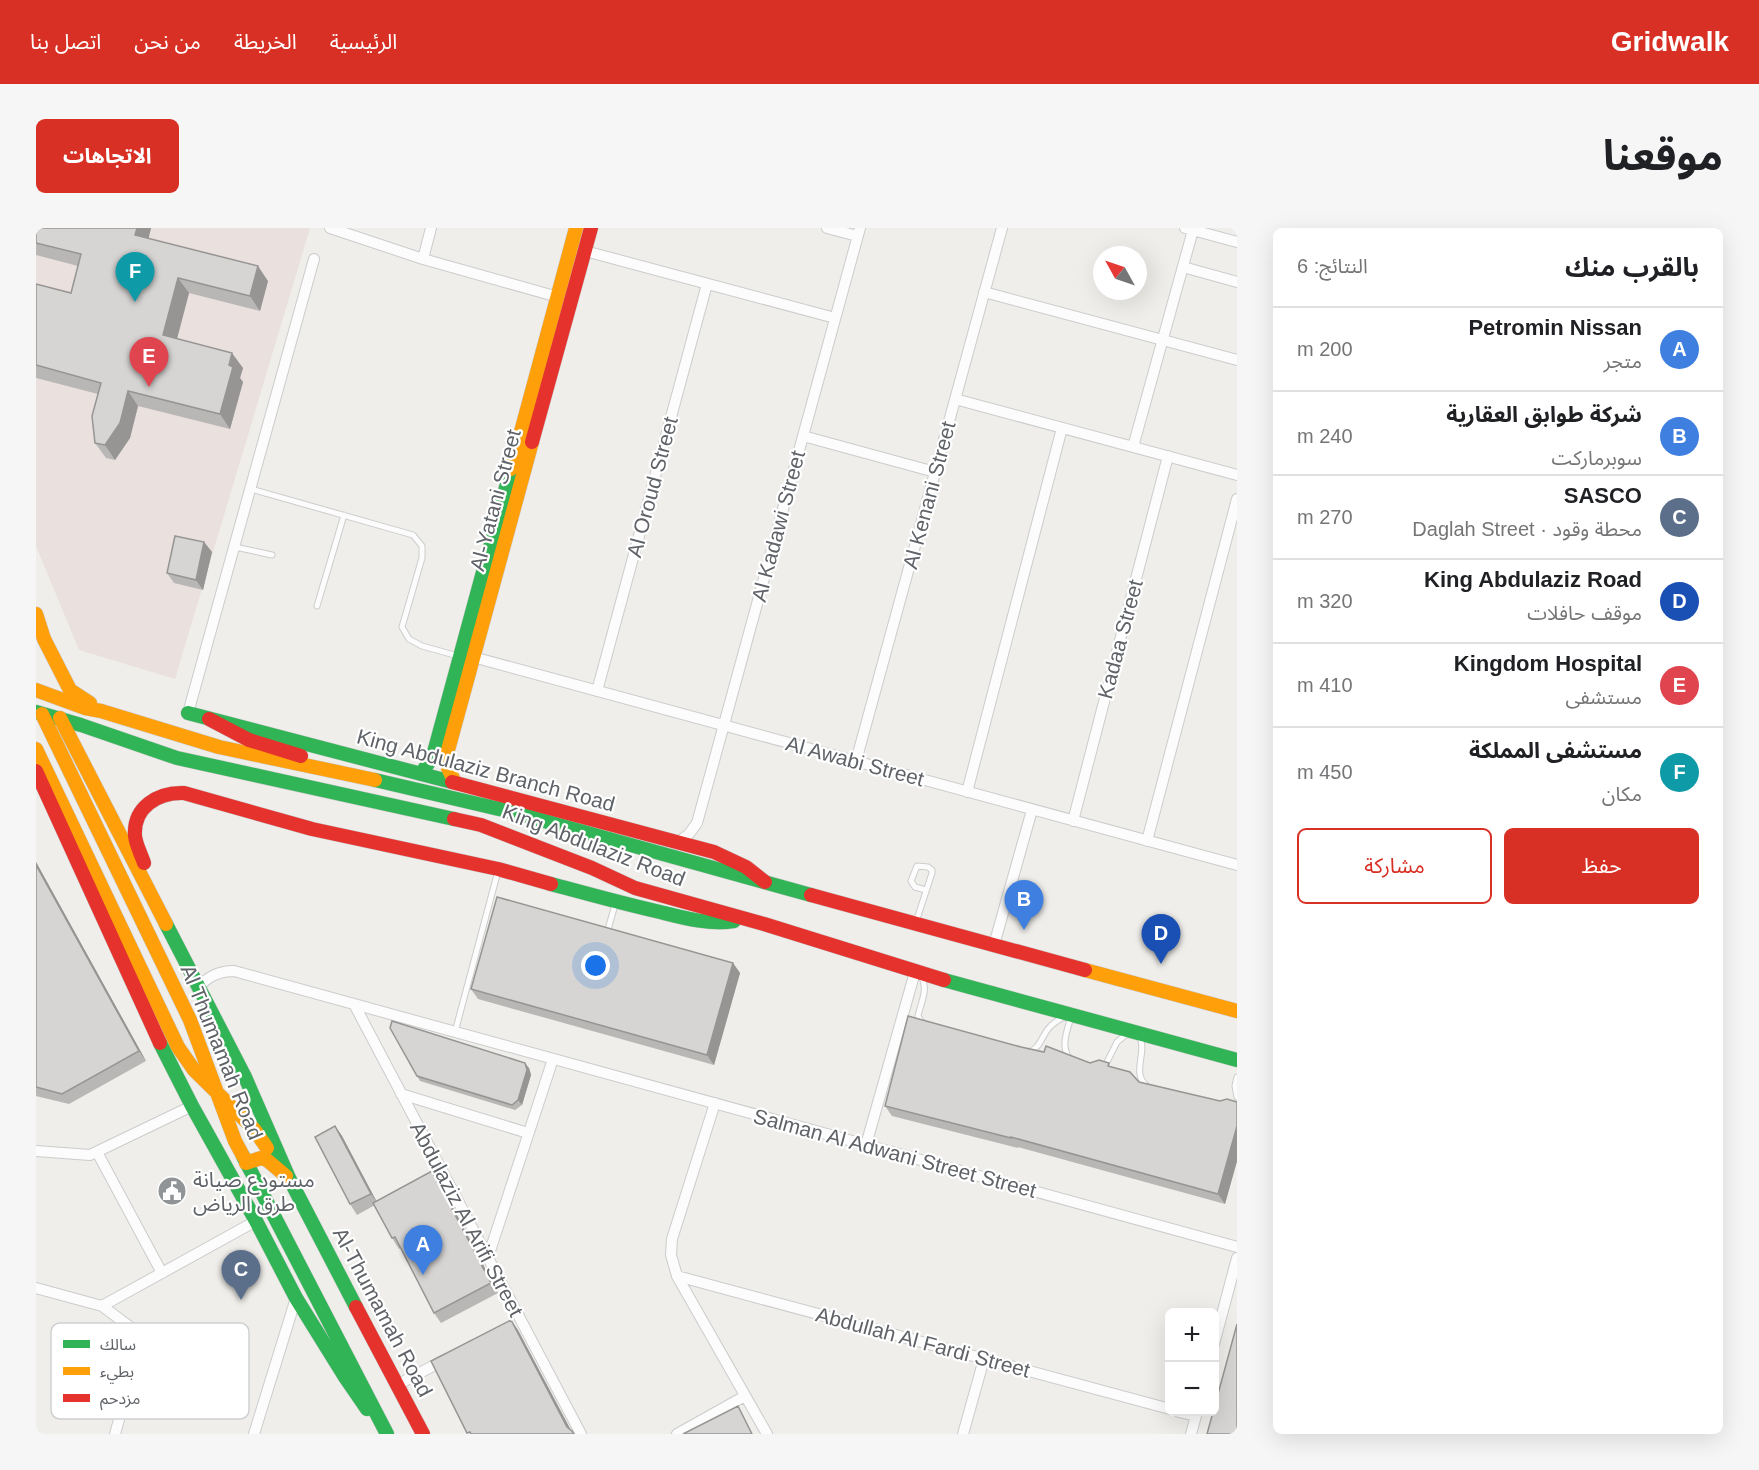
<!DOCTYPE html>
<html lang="ar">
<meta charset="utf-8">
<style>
:root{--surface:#fff;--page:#f6f6f6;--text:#202124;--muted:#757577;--line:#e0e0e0;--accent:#d93025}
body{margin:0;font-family:Arial,"Noto Sans Arabic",sans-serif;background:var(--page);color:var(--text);direction:rtl}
.controls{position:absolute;right:18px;bottom:18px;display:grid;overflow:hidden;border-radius:9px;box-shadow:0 6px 24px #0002}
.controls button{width:54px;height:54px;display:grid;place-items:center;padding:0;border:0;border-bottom:2px solid var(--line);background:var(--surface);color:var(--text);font:30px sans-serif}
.compass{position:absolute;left:1057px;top:18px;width:54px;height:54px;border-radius:50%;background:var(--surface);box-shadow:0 6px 24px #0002;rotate:310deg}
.you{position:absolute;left:560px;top:738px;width:21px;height:21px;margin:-15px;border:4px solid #fff;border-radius:50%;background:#1a73e8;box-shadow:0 0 0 9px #1a73e833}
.badge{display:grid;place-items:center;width:39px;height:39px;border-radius:50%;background:var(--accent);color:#fff;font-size:20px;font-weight:700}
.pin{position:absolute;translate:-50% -50px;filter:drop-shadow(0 2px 3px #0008)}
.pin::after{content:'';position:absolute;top:32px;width:21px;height:18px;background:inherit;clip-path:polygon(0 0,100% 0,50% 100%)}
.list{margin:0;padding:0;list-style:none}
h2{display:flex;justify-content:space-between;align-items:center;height:78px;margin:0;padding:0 24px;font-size:26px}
h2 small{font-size:20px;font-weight:400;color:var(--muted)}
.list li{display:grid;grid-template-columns:39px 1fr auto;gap:18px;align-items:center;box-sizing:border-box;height:84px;padding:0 24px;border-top:2px solid var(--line)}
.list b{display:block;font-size:22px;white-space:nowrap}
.list p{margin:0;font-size:20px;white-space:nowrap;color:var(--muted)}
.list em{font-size:20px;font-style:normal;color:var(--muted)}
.actions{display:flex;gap:12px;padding:18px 24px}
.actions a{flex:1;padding:14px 0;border:2px solid var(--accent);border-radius:9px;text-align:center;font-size:21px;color:var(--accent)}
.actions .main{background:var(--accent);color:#fff}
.map{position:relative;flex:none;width:1201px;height:1206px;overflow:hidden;direction:ltr;border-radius:9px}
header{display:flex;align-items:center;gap:36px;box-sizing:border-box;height:84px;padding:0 30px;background:var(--accent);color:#fff}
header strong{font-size:28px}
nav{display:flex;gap:33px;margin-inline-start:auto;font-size:21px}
.intro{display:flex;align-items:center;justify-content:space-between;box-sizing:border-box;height:144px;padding:0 36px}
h1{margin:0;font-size:42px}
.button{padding:15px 27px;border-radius:9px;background:var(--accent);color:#fff;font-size:21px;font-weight:700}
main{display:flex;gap:36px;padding:0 36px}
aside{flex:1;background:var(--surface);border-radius:9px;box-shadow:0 6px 24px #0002}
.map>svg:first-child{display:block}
.medical{fill:#eae0de}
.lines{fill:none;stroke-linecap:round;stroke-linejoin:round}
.lane-casing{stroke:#cbcccc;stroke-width:7}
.street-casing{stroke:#cbcccc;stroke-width:12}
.fast-casing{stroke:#cacacb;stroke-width:15}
.slow-casing{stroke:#cacacb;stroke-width:15}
.jam-casing{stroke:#cacacb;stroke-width:15}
.lane{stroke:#fdfcfc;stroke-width:5}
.street{stroke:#fdfcfc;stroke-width:10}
.fast{stroke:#30b455;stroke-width:14}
.slow{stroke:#ff9f0a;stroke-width:14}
.jam{stroke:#e5322d;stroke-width:14}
.wall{fill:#b8b7b5}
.shaded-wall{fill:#969594}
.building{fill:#d6d5d3;stroke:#969594;stroke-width:1.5}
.labels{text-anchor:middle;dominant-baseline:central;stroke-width:4.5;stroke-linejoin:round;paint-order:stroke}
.street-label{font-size:21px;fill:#5f6368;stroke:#fff}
.poi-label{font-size:21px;fill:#5f6368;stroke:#fff;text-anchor:start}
.key{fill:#fff;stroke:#cfd0d2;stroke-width:1.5}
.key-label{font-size:16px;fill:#5f6368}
</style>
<header>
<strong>Gridwalk</strong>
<nav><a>الرئيسية</a><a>الخريطة</a><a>من نحن</a><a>اتصل بنا</a></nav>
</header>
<div class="intro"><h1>موقعنا</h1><a class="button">الاتجاهات</a></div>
<main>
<aside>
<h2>بالقرب منك<small>النتائج: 6</small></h2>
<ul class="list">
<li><span class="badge" style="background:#3f7fe0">A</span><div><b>Petromin Nissan</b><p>متجر</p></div><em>200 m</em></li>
<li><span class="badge" style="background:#3f7fe0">B</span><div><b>شركة طوابق العقارية</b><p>سوبرماركت</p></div><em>240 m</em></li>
<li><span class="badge" style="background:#5c6f8a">C</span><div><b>SASCO</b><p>محطة وقود · Daglah Street</p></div><em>270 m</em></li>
<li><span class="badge" style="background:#1a4fb4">D</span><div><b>King Abdulaziz Road</b><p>موقف حافلات</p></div><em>320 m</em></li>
<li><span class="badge" style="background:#e0444e">E</span><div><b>Kingdom Hospital</b><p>مستشفى</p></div><em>410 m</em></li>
<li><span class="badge" style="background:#0f9aa8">F</span><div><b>مستشفى المملكة</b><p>مكان</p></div><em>450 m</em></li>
</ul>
<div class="actions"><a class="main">حفظ</a><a>مشاركة</a></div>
</aside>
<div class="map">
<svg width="1201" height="1206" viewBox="0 0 1201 1206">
<rect width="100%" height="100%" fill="#efeeea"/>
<path class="medical" d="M0,0H274L139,451L43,422L0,318Z"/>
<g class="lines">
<g class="lane-casing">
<path id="lane" d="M215,261L377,307L386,318V330L366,399L373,411L386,418L422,428
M199,319L236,327
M281,378L308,287
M880,694L896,645V642L892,639L881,638L875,653L879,659L890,662
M572,701L579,677
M886,749C892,763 885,774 882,788L885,793L889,796
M419,804L462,643
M1104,809C1111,825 1095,846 1111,858
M993,824C1004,820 1005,810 1012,801C1016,796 1022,792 1028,789
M1034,831C1024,819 1031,803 1035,789
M1069,838L1081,814L1092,805
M1201,849L1199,858L1201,869"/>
</g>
<g class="street-casing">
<path id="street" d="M294,0L387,31L522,69
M791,0L821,8
M1149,0L1201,14
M549,23L799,90
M387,31L395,0
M1147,39L1201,54
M948,64L1201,132
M919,171L1201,247
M767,208L899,244
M1097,219L1157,2
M437,429L1201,637
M561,463L671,56
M152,485L278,31
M820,533L966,0
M931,564L1026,200
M1037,593L1132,228
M1111,613L1201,271
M642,614L653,606L661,595L824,0
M958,717L996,582
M161,760C172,749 182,743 198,743L1201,1019
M318,776L545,1206
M365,866L492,905
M679,875L636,1011L635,1027L641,1048L731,1206
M830,917L879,744
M0,923L54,927L156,878
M61,924L126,1045
M452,1029L517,831
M641,1048L1134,1181
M0,1060L66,1078L220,993
M66,1078L97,1101L104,1116L79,1206
M1178,1116L1201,1030
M361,1157L410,1131
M1143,1184L1160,1188
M218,1206L260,1070
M641,1206L709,1168
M927,1206L948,1131
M1155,1206L1161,1184"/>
</g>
<g class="fast-casing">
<path id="fast" d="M0,484L45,497L141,530L418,591
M152,485L416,554
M385,546L397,528L475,241
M339,552L476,584L775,667
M515,656C552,666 588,676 624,684C648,690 673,697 698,693
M130,696L209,849L253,950L320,1079
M908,752L1201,832
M124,815L156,878L220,993L260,1070L309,1149L331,1181
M207,928L351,1206"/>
</g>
<g class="slow-casing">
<path id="slow" d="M475,241L540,0
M0,386L8,411L34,462L54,475
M0,462L49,480L65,483L183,519L339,552
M6,486L154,792L199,913L207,928
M24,490L130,696
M0,521L142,819L158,842L218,901L231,920
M419,555L412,540V522L496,214
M1049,742L1201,783
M210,935L225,930L231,932L250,948"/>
</g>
<g class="jam-casing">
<path id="jam" d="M496,214L555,0
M173,491L213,512L265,528
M0,543L124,815
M416,554L678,624L710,639L729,654
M418,591L445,597L556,640L599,660L728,696L908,752
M108,635C105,626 100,617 99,608C97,579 122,564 148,565L276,601L462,641L515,656
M775,667L1049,742
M320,1079L387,1206"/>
</g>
<use href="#lane" class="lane"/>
<use href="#street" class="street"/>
<use href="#fast" class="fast"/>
<use href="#slow" class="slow"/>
<use href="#jam" class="jam"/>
</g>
<path class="wall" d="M0,0H115L112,10L232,53L224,83L153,65L141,111L207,140L204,150L207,154L194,201L102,178L94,210L79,232L70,230L59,215L62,166L0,150V56L35,65L42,38L0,27Z
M168,314L176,324L167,362L138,355L131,345Z
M0,634L110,833L33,876L0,868Z
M697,735L704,745L678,837L442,771L435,761Z
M1054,835L1076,839L1103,854L1184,873L1201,874V933L1189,976L982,919V920L856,888L849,878Z
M493,840L495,847L486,877L479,882L384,853L381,848Z
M299,898L306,908L340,973L396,943L403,953L462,1065L405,1095L398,1085L365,1020L363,1021L356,1010L339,977L321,987L314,976Z"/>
<path class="shaded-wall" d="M101,0H115L110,22L99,7Z
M222,38L232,53L224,83L214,68Z
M142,50L153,65L138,122L127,107Z
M196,125L207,140L204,150L207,154L194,201L184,186Z
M92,163L102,178L94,210L79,232L69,217Z
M168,314L176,324L167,362L160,352Z
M0,634L110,833L103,823L0,637Z
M697,735L704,745L678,837L671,827Z
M489,835L493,840L495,847L486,877L482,872Z
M299,898L306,908L342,976L335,966Z
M1201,898V933L1189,976L1182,966Z
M396,943L403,953L462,1065L455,1055Z
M475,1092L482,1102L537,1206L531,1199Z"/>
<path class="building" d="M0,0H101L99,7L222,38L214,68L142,50L127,107L196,125L193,137L197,139L184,186L92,163L84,195L69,217L59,215L56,188L65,155L0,137V56L35,65L45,26L0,15Z
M139,308L168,314L160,352L131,345Z
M0,637L103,823L26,866L0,859Z
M461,669L697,735L671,827L435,761Z
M872,788L985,819L1008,824L1010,818L1054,835L1063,832L1073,835L1072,838L1094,844L1103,854L1184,873L1191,871L1201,874V898L1182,966L975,909V910L849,878Z
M356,793L489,835L491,842L482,872L476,877L381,848L354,800Z
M299,898L335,966L314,976L279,909Z
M396,943L455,1055L398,1085L359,1009L356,1010L337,975Z
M475,1092L531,1199L536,1203L538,1206H435L434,1204L431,1205L395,1133Z
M1201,1096V1206H1171L1177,1184H1179V1177Z
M702,1178L716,1206H647Z"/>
<defs>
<g id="civic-disc" transform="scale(1.5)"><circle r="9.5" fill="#919496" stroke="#fff"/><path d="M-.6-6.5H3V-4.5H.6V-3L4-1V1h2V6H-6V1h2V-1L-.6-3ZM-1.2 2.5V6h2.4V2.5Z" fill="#fff"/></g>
</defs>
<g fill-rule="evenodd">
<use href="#civic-disc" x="136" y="963"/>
</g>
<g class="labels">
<g class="street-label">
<text transform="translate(616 259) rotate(-75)">Al Oroud Street</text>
<text transform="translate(893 267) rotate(-75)">Al Kenani Street</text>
<text transform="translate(459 272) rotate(-75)">Al-Yatani Street</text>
<text transform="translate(742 298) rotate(-75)">Al Kadawi Street</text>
<text transform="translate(1084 411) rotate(-75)">Kadaa Street</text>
<text transform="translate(819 533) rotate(15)">Al Awabi Street</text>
<text transform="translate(450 542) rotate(15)">King Abdulaziz Branch Road</text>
<text transform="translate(558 617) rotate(21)">King Abdulaziz Road</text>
<text transform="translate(186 824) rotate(68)">Al Thumamah Road</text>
<text transform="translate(859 925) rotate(15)">Salman Al Adwani Street Street</text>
<text transform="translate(431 991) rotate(62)">Abdulaziz Al Arifi Street</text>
<text transform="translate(347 1084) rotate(62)">Al-Thumamah Road</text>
<text transform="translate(887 1114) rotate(15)">Abdullah Al Fardi Street</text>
</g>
<g class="poi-label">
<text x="157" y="951">مستودع صيانة<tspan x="157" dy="24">طرق الرياض</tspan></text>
</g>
</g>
<rect x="15" y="1095" width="198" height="96" rx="9" class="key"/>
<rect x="27" y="1112" width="27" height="8" fill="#30b455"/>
<rect x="27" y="1139" width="27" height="8" fill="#ff9f0a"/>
<rect x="27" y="1166" width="27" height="8" fill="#e5322d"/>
<g class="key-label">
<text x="64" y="1122">سالك</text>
<text x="64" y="1149">بطيء</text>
<text x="64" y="1176">مزدحم</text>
</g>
</svg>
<div class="controls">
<button>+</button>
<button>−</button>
</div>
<svg class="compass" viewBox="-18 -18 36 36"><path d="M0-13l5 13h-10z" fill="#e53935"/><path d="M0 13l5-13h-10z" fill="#757577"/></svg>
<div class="you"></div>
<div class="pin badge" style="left:387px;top:1047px;background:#3f7fe0">A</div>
<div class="pin badge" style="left:988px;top:702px;background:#3f7fe0">B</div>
<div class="pin badge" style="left:205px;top:1072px;background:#5c6f8a">C</div>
<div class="pin badge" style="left:1125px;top:736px;background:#1a4fb4">D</div>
<div class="pin badge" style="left:113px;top:159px;background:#e0444e">E</div>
<div class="pin badge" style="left:99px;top:74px;background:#0f9aa8">F</div>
</div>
</main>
